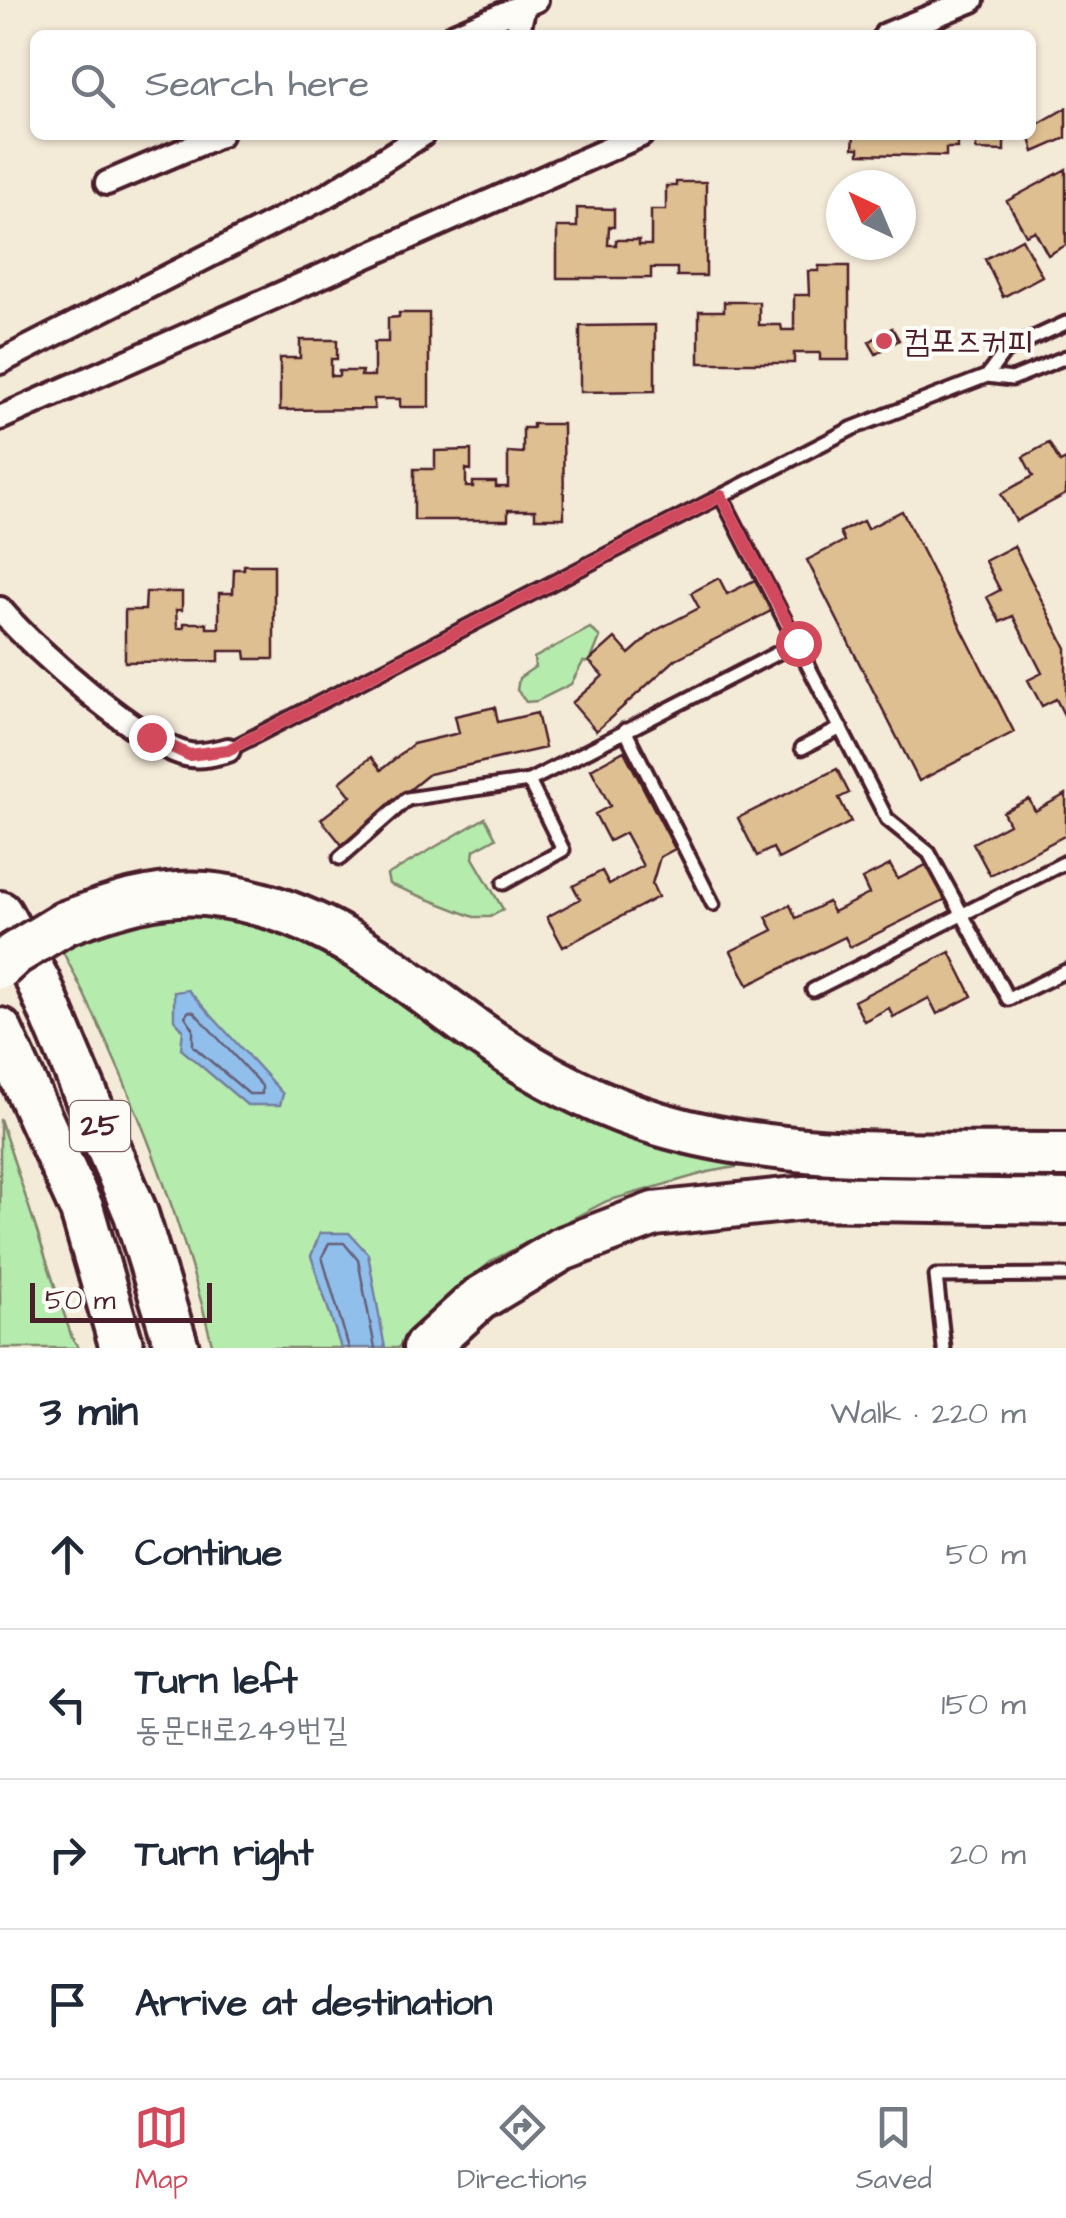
<!DOCTYPE html>
<meta charset="utf-8">
<style>
:root{--surface:#fff;--page:#f2f2f3;--text:#1f2937;--muted:#747a83;--line:#e0e1e3;--accent:#d1495b}
body{margin:0;font-family:"Architects Daughter","Poor Story",sans-serif;background:var(--page);color:var(--text)}
.compass{position:absolute;left:826px;top:170px;width:90px;height:90px;border-radius:50%;background:var(--surface);box-shadow:0 2px 8px #0004;rotate:316deg}
.scale{position:absolute;left:30px;bottom:25px;width:182px;box-sizing:border-box;padding-left:10px;border:5px solid #4a1f2b;border-top:0;font-size:28px;line-height:35px;white-space:nowrap;color:#4a1f2b;-webkit-text-stroke:8px #fdfcf7;paint-order:stroke}
.stop{position:absolute;width:30px;height:30px;margin:-22px;border:8px solid #d1495b;border-radius:50%;background:#fff}
.stop.end{background:#d1495b;border-color:#fff;box-shadow:0 2px 10px #0008}
.list{margin:0;padding:0;list-style:none}
h2{display:flex;justify-content:space-between;align-items:center;height:130px;margin:0;padding:0 40px;font-size:42px}
h2 small{font-size:32px;font-weight:400;color:var(--muted)}
.list li{display:grid;grid-template-columns:65px 1fr auto;gap:30px;align-items:center;box-sizing:border-box;height:150px;padding:0 40px;border-top:2px solid var(--line)}
.list b{display:block;font-size:38px;white-space:nowrap}
.list p{margin:0;font-size:32px;white-space:nowrap;color:var(--muted)}
.list em{font-size:32px;font-style:normal;color:var(--muted)}
.icon{flex:none;width:55px;height:55px;fill:none;stroke:currentColor;stroke-width:2;stroke-linecap:round;stroke-linejoin:round}
.map{position:relative;flex:none;width:1066px;height:1348px;overflow:hidden}
.search{position:absolute;background:var(--surface);box-shadow:0 2px 8px #0004;left:30px;right:30px;top:30px;height:110px;display:flex;align-items:center;gap:25px;box-sizing:border-box;padding:0 35px;border-radius:15px;color:var(--muted);font-size:38px}
.sheet{height:730px;background:var(--surface)}
nav{display:flex;justify-content:space-around;align-items:center;box-sizing:border-box;height:140px;border-top:2px solid var(--line);background:var(--surface);font-size:28px;color:var(--muted)}
nav a{display:grid;justify-items:center;gap:5px}
nav .on{color:var(--accent)}
.map>svg:first-child{display:block}
.green{fill:#b5ebad;stroke:#80856c;stroke-width:2.5}
.water{fill:#91bfeb;stroke:#757f9e;stroke-width:2.5}
.lines{fill:none;stroke-linecap:round;stroke-linejoin:round}
.shore{stroke:#665f78;stroke-width:2.5}
.building{fill:#debf91;stroke:#4a1f2b;stroke-width:2.5}
.service-casing{stroke:#4a1f2b;stroke-width:19}
.minor-casing{stroke:#4a1f2b;stroke-width:30}
.motorway-casing{stroke:#4a1f2b;stroke-width:50}
.service{stroke:#fdfcf7;stroke-width:11}
.minor{stroke:#fdfcf7;stroke-width:22}
.motorway{stroke:#fdfcf7;stroke-width:42}
.motorway-bridge-casing{stroke:#4a1f2b;stroke-width:50;stroke-linecap:butt}
.motorway-bridge{stroke:#fdfcf7;stroke-width:42}
.route{stroke:#d1495b;stroke-width:12}
.poi-dot{fill:#d1495b;stroke:#fdfcf7;stroke-width:4}
.labels{text-anchor:middle;dominant-baseline:central;stroke-width:8;stroke-linejoin:round;paint-order:stroke}
.shield{fill:#fdfcf7;stroke:#806168;stroke-width:2.5}
.shield-label{font-size:30px;font-weight:bold;fill:#4a1f2b}
.poi-label{font-size:32px;fill:#4a1f2b;stroke:#fdfcf7;text-anchor:start}
</style>
<div class="map">
<svg width="1066" height="1348" viewBox="0 0 1066 1348">
<rect width="100%" height="100%" fill="#f4ead8"/>
<filter id="ink" filterUnits="userSpaceOnUse"><feTurbulence type="fractalNoise" baseFrequency=".01" numOctaves="2"/><feDisplacementMap in="SourceGraphic" scale="20" xChannelSelector="R" yChannelSelector="G"/><feConvolveMatrix kernelMatrix="1 2 1 2 8 2 1 2 1" color-interpolation-filters="sRGB"/></filter>
<g filter="url(#ink)">
<path class="green" d="M590,628L600,637L590,662H583L571,684L537,701L526,702L517,690L519,678L535,667L534,658Z
M485,818L496,838L474,850L473,858L503,909L490,917H474L389,884L387,875Z
M207,900L345,954L764,1162L708,1172L607,1201L493,1260L411,1329L398,1348H213C180,1210 126,1074 61,948L131,915Z
M0,1119L72,1338L79,1348H0Z"/>
<path class="water" d="M188,990L283,1094L280,1105H247L181,1049L183,1030L174,1019V992Z
M320,1233H349L368,1254L385,1348H341L311,1256Z"/>
<g class="lines">
<path class="shore" d="M189,1011L194,1012L262,1086V1094H249L193,1046V1028L185,1016Z
M349,1348L322,1257L329,1243H344L358,1260L375,1348"/>
</g>
<path class="building" d="M1066,108V138L1034,152L1029,135L1031,128Z
M854,135H1004V151L976,150V139H957V148H946V156L859,154V148H853Z
M1066,169V245L1048,255L1035,231L1026,235L1007,201Z
M676,182H706V276H677V268H651V278H557V227H577V208L614,209V227H609L608,245H616V240H639V245H651V210H666V186H676Z
M1022,239L1042,276L1003,297L985,259Z
M819,266H849V360H820V353H794V363H699V311H724V302H759V325H781L782,330H794V295H809L808,271H819Z
M399,313H429V407H400V399H374V409L280,410V358H300V340H337V359H331V376H339V371H362L361,376H374V342H388V318L399,317Z
M655,325V391L580,392V326Z
M892,328L899,340L876,354L869,342Z
M533,424H563L564,518H535V510H508V520H414V469H435V451L471,450V470L466,469V487H473V482H496V487H508V452L523,453V428H533Z
M1049,443L1060,462L1066,459V494L1016,521L1001,494L1033,476L1023,457Z
M902,511L1014,732L919,781L807,560L844,541L840,532L863,521L867,529Z
M1014,546L1066,648V719L1056,699L1042,706L1028,680L1042,673L1013,616L1000,622L987,597L1000,590L985,561Z
M244,565H274V659H246L245,651H219V661L125,662V610H145L146,592H182V610H176L177,628H184V623H207V628H219V593H233L234,569H244Z
M719,578L727,594L757,579L773,610L676,659L596,731L572,703L603,676L589,661L615,638L629,654L655,631L699,608L691,593Z
M495,707L498,722L537,713L545,748L429,774L342,845L321,819L351,796L340,782L371,757L381,770L413,744L459,733L455,716Z
M624,751L675,849L660,857L652,884L658,897L563,947L547,917L580,899L573,886L602,871L609,884L643,866L625,833L609,841L595,814L610,806L591,769Z
M837,769L849,793L839,798L851,822L778,859L773,848L757,856L738,818Z
M1066,794V835L990,875L973,843L1009,824L1003,812L1029,799L1035,811Z
M928,864L946,899L850,947L845,937L748,985L731,951L773,930L766,917L790,905L796,918L828,902L833,912L869,894L862,879L890,865L898,879Z
M950,952L972,996L937,1014L929,998L893,1017L889,1008L864,1021L854,1001Z"/>
<g class="lines">
<g class="service-casing">
<path id="service" d="M987,376L1005,351L1066,323
M721,496L887,819L929,853L1008,999L1066,971
M625,730L713,904
M802,748L841,728
M228,750L853,428L987,376L1012,379L1066,357
M340,858L407,799L529,781L797,643
M504,883L563,850L529,781
M813,990L1066,862
M944,1348L936,1276L1066,1275"/>
</g>
<g class="minor-casing">
<path id="minor" d="M454,35L536,0
M517,35L524,5
M886,35L972,0
M107,183L220,135
M0,362L330,194L422,135
M0,418L641,135
M0,609C30,646 145,748 190,755C203,757 216,753 228,750"/>
</g>
<g class="motorway-casing">
<path id="motorway" d="M0,913L38,981L136,1214L177,1348
M65,923C108,907 158,890 205,894C315,904 387,966 472,1028C529,1069 592,1104 659,1124C790,1163 931,1153 1066,1155
M0,1030L82,1210L122,1348
M425,1348L479,1299L562,1249L654,1214L805,1198L1066,1202"/>
</g>
<use href="#service" class="service"/>
<use href="#minor" class="minor"/>
<use href="#motorway" class="motorway"/>
<g class="motorway-bridge-casing">
<path id="motorway-bridge" d="M0,967L14,954L65,923"/>
</g>
<use href="#motorway-bridge" class="motorway-bridge"/>
</g>
</g>
<g class="lines" filter="url(#ink)">
<path class="route" d="M151,737L189,755L228,750L721,496L798,643"/>
</g>
<circle class="poi-dot" cx="884" cy="341" r="10"/>
<g class="labels">
<rect class="shield" x="70" y="1101" width="60" height="50" rx="8"/>
<g class="shield-label">
<text x="100" y="1126">25</text>
</g>
<g class="poi-label">
<text x="904" y="341">컴포즈커피</text>
</g>
</g>
</svg>
<svg class="compass" viewBox="-18 -18 36 36"><path d="M0-13l5 13h-10z" fill="#e53935"/><path d="M0 13l5-13h-10z" fill="#747a83"/></svg>
<div class="scale">50 m</div>
<div class="stop" style="left:798px;top:643px"></div>
<div class="stop end" style="left:151px;top:737px"></div>
<div class="search"><svg class="icon" aria-label="search" viewBox="0 0 24 24"><circle cx="10" cy="10" r="6"/><path d="M15 15l6 6"/></svg>Search here</div>
</div>
<section class="sheet">
<h2>3 min<small>Walk · 220 m</small></h2>
<ul class="list">
<li><svg class="icon" aria-label="ahead" viewBox="0 0 24 24"><path d="M12 20V5M6 11l6-6 6 6"/></svg><div><b>Continue</b></div><em>50 m</em></li>
<li><svg class="icon" aria-label="left" viewBox="0 0 24 24"><path d="M17 20v-9H6M10 6l-5 5 5 5"/></svg><div><b>Turn left</b><p>동문대로249번길</p></div><em>150 m</em></li>
<li><svg class="icon" aria-label="right" viewBox="0 0 24 24"><path d="M7 20v-9h11M14 6l5 5-5 5"/></svg><div><b>Turn right</b></div><em>20 m</em></li>
<li><svg class="icon" aria-label="arrive" viewBox="0 0 24 24"><path d="M6 21V4h12l-3 4 3 4H6"/></svg><div><b>Arrive at destination</b></div></li>
</ul>
</section>
<nav>
<a class="on"><svg class="icon" aria-label="map" viewBox="0 0 24 24"><path d="M3 6l6-2 6 2 6-2v14l-6 2-6-2-6 2zM9 4v14M15 6v14"/></svg>Map</a>
<a><svg class="icon" aria-label="directions" viewBox="0 0 24 24"><path d="M12 3l9 9-9 9-9-9zM9 14v-3h6M13 9l2 2-2 2"/></svg>Directions</a>
<a><svg class="icon" aria-label="saved" viewBox="0 0 24 24"><path d="M7 4h10v16l-5-4-5 4z"/></svg>Saved</a>
</nav>
